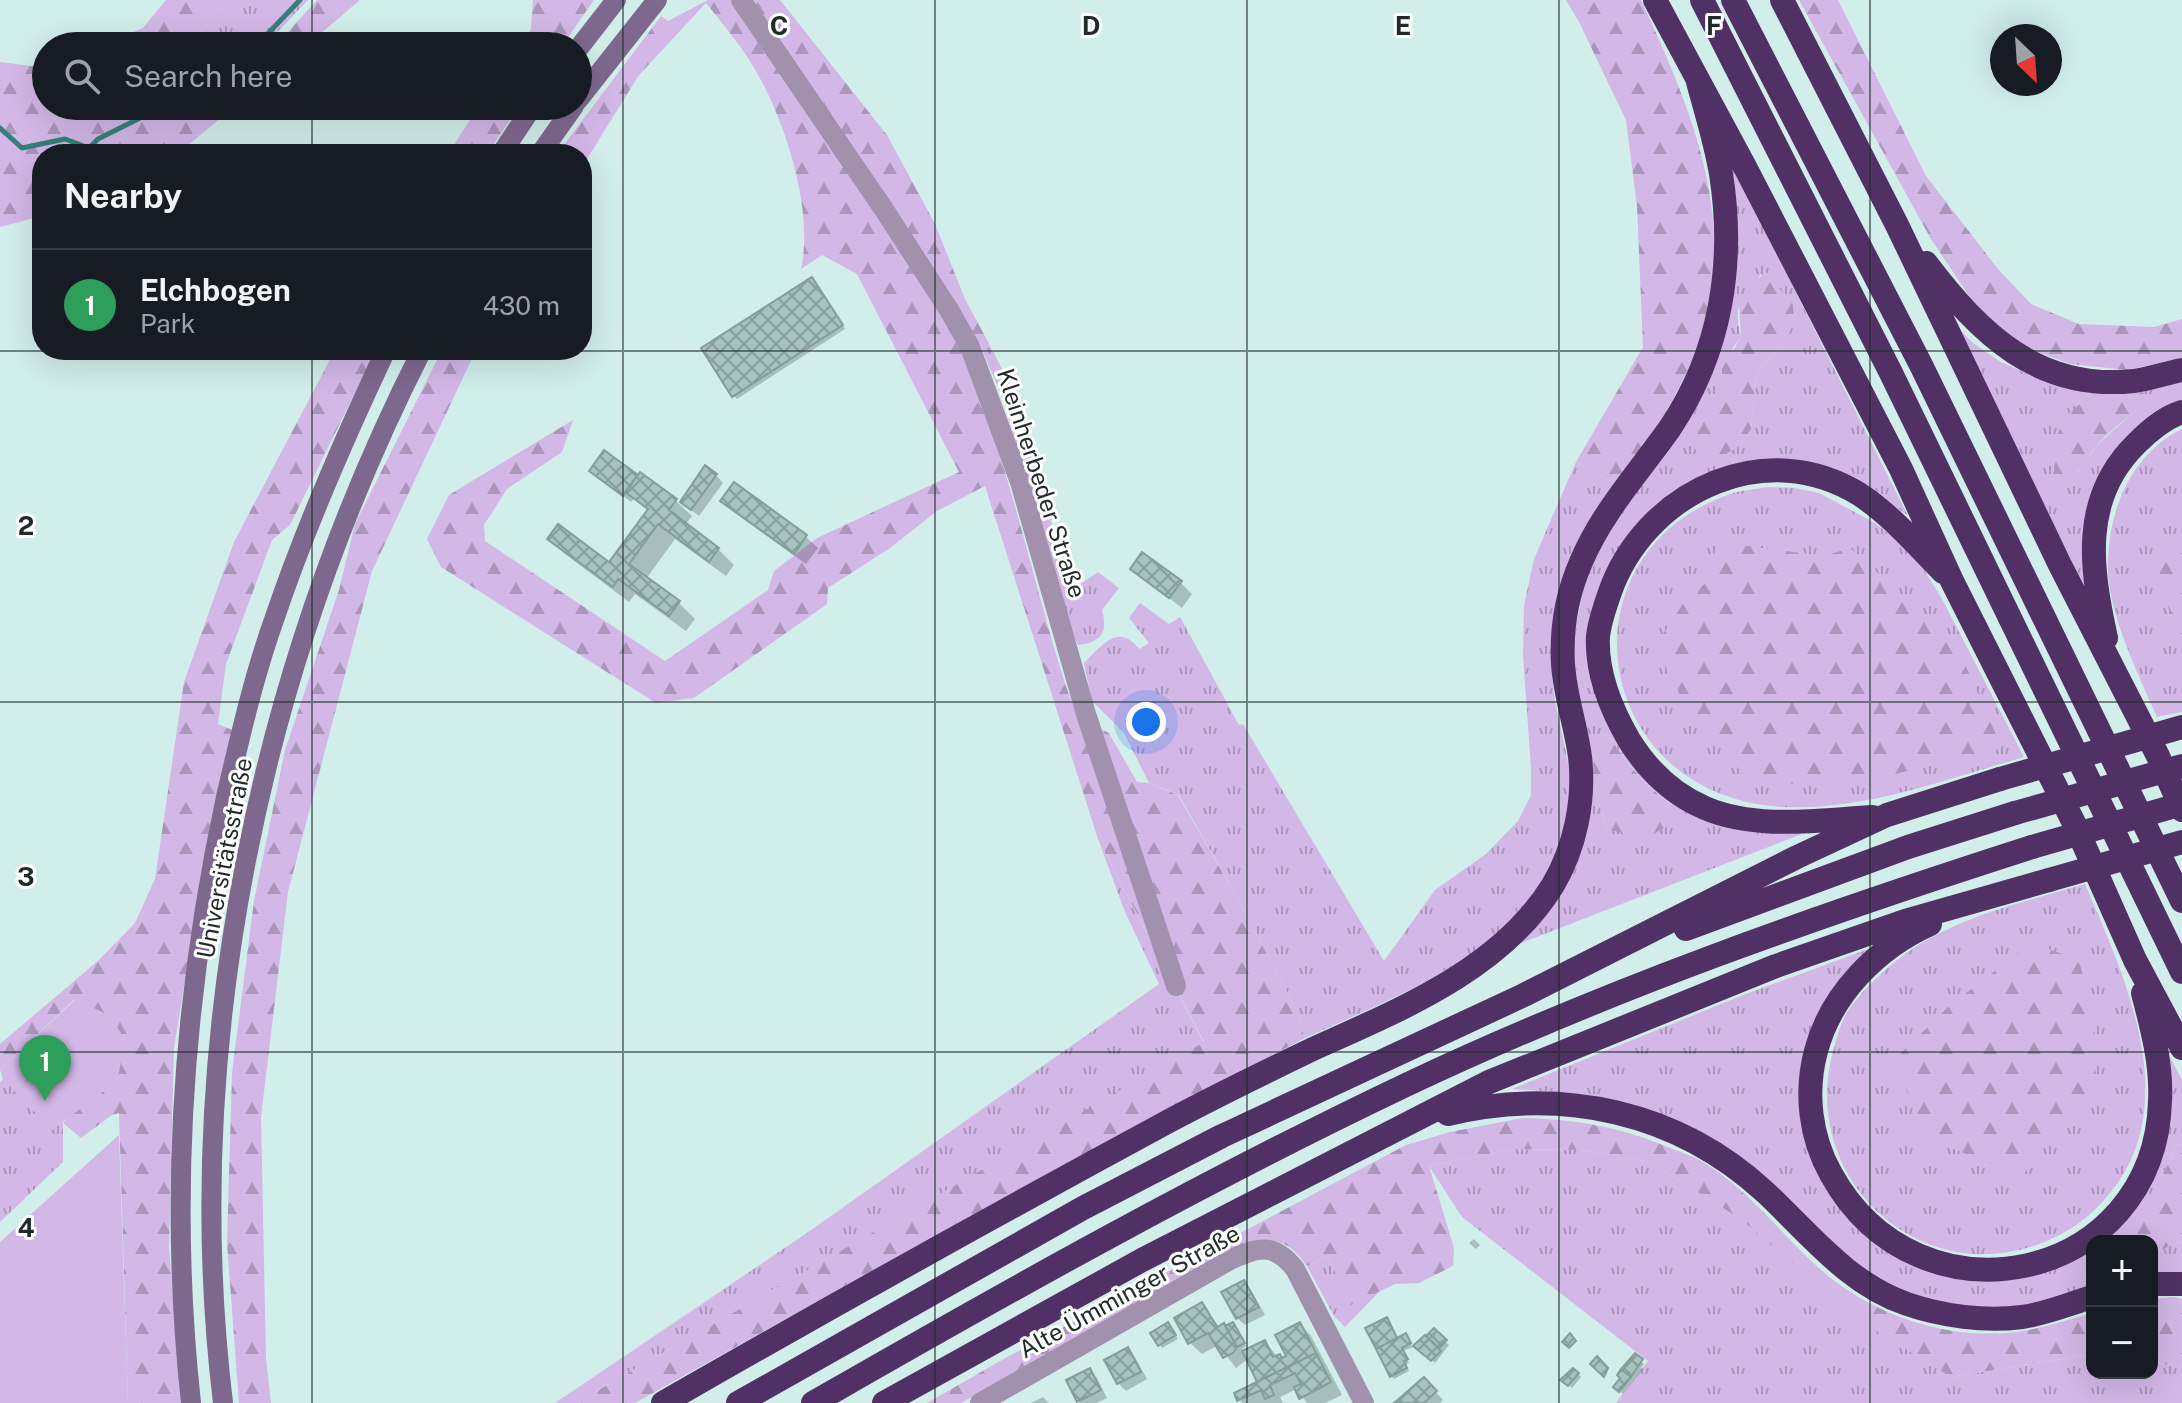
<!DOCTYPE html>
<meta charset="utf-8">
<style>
:root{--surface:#171b24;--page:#20242c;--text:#f1f3f6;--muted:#9ea1a6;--line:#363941;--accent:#0b8043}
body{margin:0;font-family:"Public Sans",sans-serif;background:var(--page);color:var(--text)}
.controls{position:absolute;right:24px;bottom:24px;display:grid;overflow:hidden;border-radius:16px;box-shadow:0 8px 32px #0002}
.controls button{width:72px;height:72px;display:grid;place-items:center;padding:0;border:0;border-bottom:2px solid var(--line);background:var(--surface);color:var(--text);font:40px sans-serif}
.compass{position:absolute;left:1990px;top:24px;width:72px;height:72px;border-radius:50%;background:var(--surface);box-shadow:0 8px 32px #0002;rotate:155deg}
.you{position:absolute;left:1146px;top:722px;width:28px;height:28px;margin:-20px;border:6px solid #fff;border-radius:50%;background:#1a73e8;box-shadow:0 0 0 12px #1a73e833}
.badge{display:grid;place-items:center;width:52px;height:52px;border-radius:50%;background:var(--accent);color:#fff;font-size:26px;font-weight:700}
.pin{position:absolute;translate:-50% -66px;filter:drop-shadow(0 2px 4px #0008)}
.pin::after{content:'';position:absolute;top:42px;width:28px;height:24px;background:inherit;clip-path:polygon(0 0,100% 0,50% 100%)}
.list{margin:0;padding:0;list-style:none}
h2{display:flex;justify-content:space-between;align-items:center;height:104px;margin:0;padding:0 32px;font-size:34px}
h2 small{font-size:26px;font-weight:400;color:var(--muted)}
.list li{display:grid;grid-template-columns:52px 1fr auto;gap:24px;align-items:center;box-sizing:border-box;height:112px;padding:0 32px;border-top:2px solid var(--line)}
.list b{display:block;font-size:30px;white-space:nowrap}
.list p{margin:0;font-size:26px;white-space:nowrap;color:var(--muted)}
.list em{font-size:26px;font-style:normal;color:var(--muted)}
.icon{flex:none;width:44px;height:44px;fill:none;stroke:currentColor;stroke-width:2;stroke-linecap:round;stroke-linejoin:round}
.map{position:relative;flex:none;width:2182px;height:1403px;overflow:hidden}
.search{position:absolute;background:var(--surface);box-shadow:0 8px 32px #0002;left:32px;top:32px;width:560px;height:88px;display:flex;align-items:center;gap:20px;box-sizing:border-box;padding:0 28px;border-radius:44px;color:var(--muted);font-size:30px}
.panel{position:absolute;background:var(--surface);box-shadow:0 8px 32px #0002;left:32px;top:144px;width:560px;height:216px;border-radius:32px}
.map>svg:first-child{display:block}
.grass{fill:url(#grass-tufts);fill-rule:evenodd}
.forest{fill:url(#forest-firs)}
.garden{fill:#d3b7e7}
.shadow{fill:#0003}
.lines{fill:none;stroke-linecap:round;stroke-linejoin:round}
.stream{stroke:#367f7a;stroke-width:5}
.building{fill:url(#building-cross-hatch);stroke:#839e9b;stroke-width:2}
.minor{stroke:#a191ac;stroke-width:20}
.secondary{stroke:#7f688e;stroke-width:20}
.motorway{stroke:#513165;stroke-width:24}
.motorway-bridge{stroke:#513165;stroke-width:24}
.grid{fill:none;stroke:#1f2a29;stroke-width:2;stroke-opacity:0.55}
.labels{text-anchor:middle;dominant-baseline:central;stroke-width:6;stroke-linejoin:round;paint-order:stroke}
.street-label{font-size:24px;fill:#1f2a29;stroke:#fff}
.grid-label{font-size:26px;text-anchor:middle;font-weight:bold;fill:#1f2a29;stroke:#fff;stroke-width:6;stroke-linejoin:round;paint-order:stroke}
</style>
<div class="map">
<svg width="2182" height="1403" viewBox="0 0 2182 1403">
<defs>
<pattern id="grass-tufts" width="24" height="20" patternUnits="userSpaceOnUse" patternTransform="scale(2)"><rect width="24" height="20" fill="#d3b7e7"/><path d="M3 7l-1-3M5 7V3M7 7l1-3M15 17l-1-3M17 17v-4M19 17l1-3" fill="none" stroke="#ab95bb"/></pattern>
<pattern id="forest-firs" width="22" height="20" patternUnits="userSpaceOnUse" patternTransform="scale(2)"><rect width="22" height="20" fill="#d3b7e7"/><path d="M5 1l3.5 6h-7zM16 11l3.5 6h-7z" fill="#ab95bb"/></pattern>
<pattern id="building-cross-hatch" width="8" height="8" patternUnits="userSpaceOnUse" patternTransform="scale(2)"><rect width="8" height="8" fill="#a6c3bf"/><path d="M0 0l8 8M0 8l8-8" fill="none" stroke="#879f9b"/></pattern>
</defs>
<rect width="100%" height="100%" fill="#d1eeeb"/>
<path class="grass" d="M226,0H308L264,46H189Z
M1729,159L1908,516L1886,500L1815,467L1671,496L1592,628L1630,761L1772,833L1802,834L1514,946L1536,925L1590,755L1575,670L1574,638L1585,578L1600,543L1692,414ZM1761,274L1779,350L1757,372L1751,429L1740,446L1693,432L1706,418L1719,390L1722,379V363L1741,337C1731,297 1746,302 1761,274ZM1601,734L1609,735C1626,764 1646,786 1673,805L1608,829L1597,798L1590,742L1593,737Z
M1955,325L1973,343L2001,362L2034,377L2077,390L2182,380V402L2134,433L2085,588ZM2104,397L2145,402L2097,445L2076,474Z
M987,340L1008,381L1072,590L1098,572L1119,588L1102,610C1108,632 1102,642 1078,645L1075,639L1001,394L979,343Z
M2182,429V712L2157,717C2139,676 2109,615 2108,570C2107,514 2129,455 2182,429Z
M1576,462L1614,483C1585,523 1561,565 1554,615C1549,643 1551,678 1556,706C1560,728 1567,750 1569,772C1574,832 1542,896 1497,934C1441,981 1371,1008 1305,1038L1294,1005L1237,898L1179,795L1149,783L1124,733L1092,701L1084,663C1102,646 1118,622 1139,649L1149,643L1129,618L1140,603L1169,624L1180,617L1239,725L1243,724L1384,961L1435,890L1486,854L1518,821L1531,795V767L1523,656L1524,605L1534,559Z
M1769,487L1795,488L1819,493L1875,523L1900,542L1922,566L1942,599L2024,757C1944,780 1847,817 1763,805C1588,779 1561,550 1733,493C1744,490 1757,489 1769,487Z
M1098,839L1204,1043L576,1403H555L804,1235L1159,984L1125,912Z
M2085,884C2124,975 2182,1098 2114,1188C2100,1206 2085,1221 2065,1232C2026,1254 1979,1261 1937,1247C1853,1219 1809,1131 1834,1048C1837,1035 1842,1020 1849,1009C1862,991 1879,975 1896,961C1949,918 2021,903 2085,884Z
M1871,948L1828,1001L1812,1155L1938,1270L2092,1244V1251L2086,1255L2088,1278H2092V1290L2010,1312L1937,1305L1872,1279L1809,1226L1621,1103L1583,1094L1512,1089L1743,995Z
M2170,1057L2182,1080V1144L2176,1145C2163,1176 2137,1241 2096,1241L2154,1173L2165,1136Z
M0,1069L63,1123V1162L0,1222V1082L3,1079Z
M1514,1149L1582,1150L1650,1162L1742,1220L1951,1377L2092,1354V1373H2152V1361L2182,1368V1403H1616L1648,1361L1462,1217L1429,1166Z
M2182,1242V1277H2152V1253Z
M1329,1256L1349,1305L1380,1291L1345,1327L1334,1316L1307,1266Z"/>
<path class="forest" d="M166,0H226L189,46H100L143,28Z
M317,0H360L306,46H275Z
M533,0H594L562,46H519L531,29Z
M708,0H780L887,135L935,224L965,299L987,340L962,350C1007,455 1029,568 1063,677C1069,698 1080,719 1089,739L1103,730L1109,733L1137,782L1149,783L1178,795L1237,898L1294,1005L1305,1038L965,1219L635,1403H576L1204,1042L1098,839L985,486L937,511L890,548L828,588L827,604L694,698L656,703L441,567L427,539L449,495L573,420L562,452L507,489L484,525L485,541L665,661L768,590L774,571L817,538L959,472L857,274L822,255L801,269C815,205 781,105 744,52C732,35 719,19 706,3L639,75L582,167V154H557L661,16L668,21Z
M1566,0H1641C1711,151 1755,272 1658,425C1646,446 1628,464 1614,483L1576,462L1643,347L1637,206L1626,120L1579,22Z
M1799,0H1838L1926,176L1998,269L2031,304L2079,324L2154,327L2182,319V358L2127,370L2070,364L2022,346L1998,328L1969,296L1931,239Z
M0,62L46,68V106H236L177,154H42V216L0,227Z
M479,106H520L487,154H448Z
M1765,271L1793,305L1794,324L1779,350L1757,372L1751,429L1740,446L1706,465L1694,447L1693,432L1706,418L1709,399L1719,390L1722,379V363L1727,352L1734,349L1741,337L1739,303Z
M335,350H376L290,525L272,540L226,664L218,724L232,730L192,937L174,1048L169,1246L181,1403H128L119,1113L112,1115L81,1138L63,1123L75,1111L104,1091L90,1007L75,999L0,1069V1044L99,960L135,923L155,879L184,682L234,542Z
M442,350H476L372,571L288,892L261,1117L266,1359L271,1403H239L227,1243L232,1073L254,901L285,750L339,590L355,524Z
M2142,393L2148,394L2150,397C2134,414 2114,426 2098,444C2085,458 2079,480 2058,481C2046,456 2059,412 2086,401C2102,394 2124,395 2142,393Z
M1717,542L1824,556L1850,548L1956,644L2002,748L1883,777L1754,787L1685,705L1655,646L1684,602L1708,581Z
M2182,544V641L2177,640L2158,568Z
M1601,734L1609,735C1625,764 1646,786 1673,806L1674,823L1643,839L1608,829L1597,798L1590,742L1592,737Z
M2031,943L2079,960L2095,1021L2092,1052L2099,1091L2069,1115L2022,1176L1926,1138L1894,1060L1948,1007Z
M1522,1118C1575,1119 1621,1127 1670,1148C1680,1152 1693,1156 1703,1162C1749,1190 1780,1233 1819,1268C1873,1317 1956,1344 2028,1330C2049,1326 2071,1319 2092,1313V1354L1951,1377L1856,1318L1742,1220L1650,1162L1582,1150L1514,1149L1429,1166L1454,1248L1453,1266L1419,1283L1395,1284L1349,1306L1329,1256L1307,1266C1292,1246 1285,1241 1260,1240L1105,1322L961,1403H927L1009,1356L1406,1145L1450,1132Z
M2182,1144V1242L2152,1253V1241H2106C2143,1216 2160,1185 2176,1145Z
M2174,1297L2182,1299V1368L2152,1361V1299Z"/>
<path class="garden" d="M76,999L112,1017L124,1039L119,1073L104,1091L52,1130L3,1079L0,1069Z
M119,1135L128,1403H0V1242Z"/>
<path class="shadow" d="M815,282L845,329L737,399L734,396Z
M716,475L723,483L699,516L690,509Z
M599,478L676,501L692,516L685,525L718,549L734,565L726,576L675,539L646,579L679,603L695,619L686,631L635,594L629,602L565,554L550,539L609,564L649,511L634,498L631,502Z
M734,485L806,537L818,548L806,564L735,513L723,501Z
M1132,569L1180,582L1192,594L1182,608Z
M1474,1239L1480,1245L1476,1249L1469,1243Z
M1243,1282L1251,1290L1265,1315L1245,1325L1237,1318Z
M1202,1304L1220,1328L1236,1327L1246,1346L1242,1349L1244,1352L1265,1342L1278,1357L1283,1360L1289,1357L1300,1324L1311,1336L1342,1395L1325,1403H1307L1297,1389L1280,1397L1283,1403H1242L1236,1394L1260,1383L1248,1359L1236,1368L1218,1345L1202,1354L1190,1343Z
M1387,1320L1398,1339L1406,1336L1413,1347L1403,1351L1409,1363L1406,1364L1409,1371L1394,1379L1391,1376Z
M1171,1328L1178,1339L1162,1348L1159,1344Z
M1434,1331L1449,1345L1435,1363L1416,1346Z
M1128,1350L1135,1357L1147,1379L1126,1391L1118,1383Z
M1635,1356L1644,1364L1641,1368L1643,1369L1623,1394L1615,1387Z
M1089,1370L1097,1378L1107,1398L1097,1403H1080L1068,1381Z
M1573,1370L1581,1377L1572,1388L1563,1380Z
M1424,1379L1443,1400L1440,1403H1397Z
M1043,1397L1049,1403H1031Z"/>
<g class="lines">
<path class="stream" d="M256,46L300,0
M0,128L22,148L65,139L89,148L98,139L154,111"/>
</g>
<path class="building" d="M812,277L843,325L732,397L701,348Z
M604,450L638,475L623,496L589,471Z
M705,465L717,474L691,510L680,502Z
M640,472L677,499L669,510L719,548L709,562L658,524L629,564L680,601L669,616L618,579L613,587L547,539L558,524L609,562L648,509L625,492Z
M734,482L807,535L794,554L720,501Z
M1142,552L1182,581L1169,598L1130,569Z
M1244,1280L1259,1307L1236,1319L1221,1292Z
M1202,1302L1217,1327L1224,1323L1237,1347L1233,1353L1223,1358L1208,1333L1188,1344L1174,1318Z
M1387,1317L1397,1338L1376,1349L1365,1328Z
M1168,1322L1176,1335L1158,1346L1150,1333Z
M1233,1322L1245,1343L1237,1347L1225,1326Z
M1300,1322L1316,1353L1257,1382L1242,1351L1265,1340L1273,1357L1280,1354L1282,1358L1286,1356L1275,1335Z
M1434,1328L1447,1340L1439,1348L1426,1336Z
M1406,1333L1411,1343L1402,1348L1408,1359L1404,1361L1407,1368L1390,1377L1376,1349Z
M1570,1333L1576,1341L1569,1348L1562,1342Z
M1425,1335L1441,1351L1431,1361L1413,1346Z
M1128,1347L1141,1372L1117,1384L1104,1360Z
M1316,1353L1331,1382L1299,1399L1294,1387L1301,1384L1295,1373L1270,1385L1274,1395L1265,1399L1261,1390L1237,1401L1234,1393Z
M1635,1353L1643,1359L1631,1377L1621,1369Z
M1597,1356L1608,1368L1604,1377L1590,1364Z
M1090,1368L1101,1390L1077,1402L1066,1380Z
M1573,1368L1579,1373L1568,1386L1560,1380Z
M1621,1369L1631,1377L1619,1392L1613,1387L1620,1378L1617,1375Z
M1424,1377L1437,1391L1424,1403H1394Z"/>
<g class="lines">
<path class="minor" d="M741,0L885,211L949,310L970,347L1020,482L1086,714L1176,986
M980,1403L1230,1260C1258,1247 1274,1242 1295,1269L1364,1403"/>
<path class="secondary" d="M578,49L616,0
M578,100L657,0
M501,154L533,106
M540,154L574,106
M191,1403C169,1201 183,996 226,797C240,737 254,675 275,617C306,525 345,437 386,350
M223,1403C180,1046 260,669 422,350"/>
<path class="motorway" d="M1655,0L1745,167L1901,469L1952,581L2077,829L2135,960L2182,1048
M1702,0L1891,373L2182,972
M1733,0L1921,365L2182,901
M1782,0L1897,225L2060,565L2158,756L2182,810
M1926,263C1980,334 2038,391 2134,381C2150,379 2166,373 2182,370
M2106,638C2091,569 2080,499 2136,444C2150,430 2164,418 2182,412
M1873,817C1819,820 1756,830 1705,808C1672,794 1647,769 1629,740C1611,709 1596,673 1598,636C1600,619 1607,600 1613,584C1652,489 1767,437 1859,494C1891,515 1917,545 1943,572
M1930,924C1877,948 1831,994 1816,1051C1805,1092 1810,1137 1831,1174C1919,1334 2155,1282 2160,1101C2162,1064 2152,1028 2143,993
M1686,929L1908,847L2015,813
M1448,1114C1562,1087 1677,1111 1765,1192C1809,1233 1848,1284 1907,1304C1942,1316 1985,1322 2022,1317C2045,1314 2069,1304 2092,1297
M2152,1284H2182
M663,1403C830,1307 999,1213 1169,1121C1216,1096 1265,1072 1313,1049C1399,1010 1501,970 1553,885C1575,848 1585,800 1580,757C1576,726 1565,696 1563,664C1561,629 1567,594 1581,562C1602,512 1639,472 1670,428C1721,352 1735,263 1721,174C1716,143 1706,112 1698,82
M738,1403L1083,1208L1222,1136L1524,995L1797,857L1887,815L2000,779
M813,1403C1008,1291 1204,1181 1408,1084C1609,989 1820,915 2032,847
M884,1403L1142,1260L1489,1082L1776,966L1905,921L2049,880"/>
<path class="motorway-bridge" d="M2000,779L2182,727
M2015,813L2182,766
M2032,847L2182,804
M2049,880L2182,842"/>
</g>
<path class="grid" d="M312,0V46M623,0V1403M935,0V1403M1247,0V1403M1559,0V1403M1870,0V1403M312,106V154M312,350V1403M0,351H2182M0,702H2182M0,1052H2182"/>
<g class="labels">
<g class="street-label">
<text transform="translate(1042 483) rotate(72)">Kleinherbeder Straße</text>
<text transform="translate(224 858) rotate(-79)">Universitätsstraße</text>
<text transform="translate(1129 1291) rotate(-29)">Alte Ümminger Straße</text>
</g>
</g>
<g class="grid-label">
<text x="779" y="35">C</text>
<text x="1091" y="35">D</text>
<text x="1403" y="35">E</text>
<text x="1714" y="35">F</text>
<text x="26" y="535">2</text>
<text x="26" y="886">3</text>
<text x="26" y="1237">4</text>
</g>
</svg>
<div class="controls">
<button>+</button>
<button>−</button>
</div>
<svg class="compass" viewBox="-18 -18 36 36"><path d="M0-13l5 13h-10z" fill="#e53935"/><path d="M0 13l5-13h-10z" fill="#9ea1a6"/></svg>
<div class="you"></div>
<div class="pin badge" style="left:45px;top:1101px;background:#2e9e5b">1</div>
<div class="search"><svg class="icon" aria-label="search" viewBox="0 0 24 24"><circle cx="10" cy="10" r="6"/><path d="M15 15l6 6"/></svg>Search here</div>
<section class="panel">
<h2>Nearby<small></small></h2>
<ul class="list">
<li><span class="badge" style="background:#2e9e5b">1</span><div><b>Elchbogen</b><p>Park</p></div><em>430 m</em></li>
</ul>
</section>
</div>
